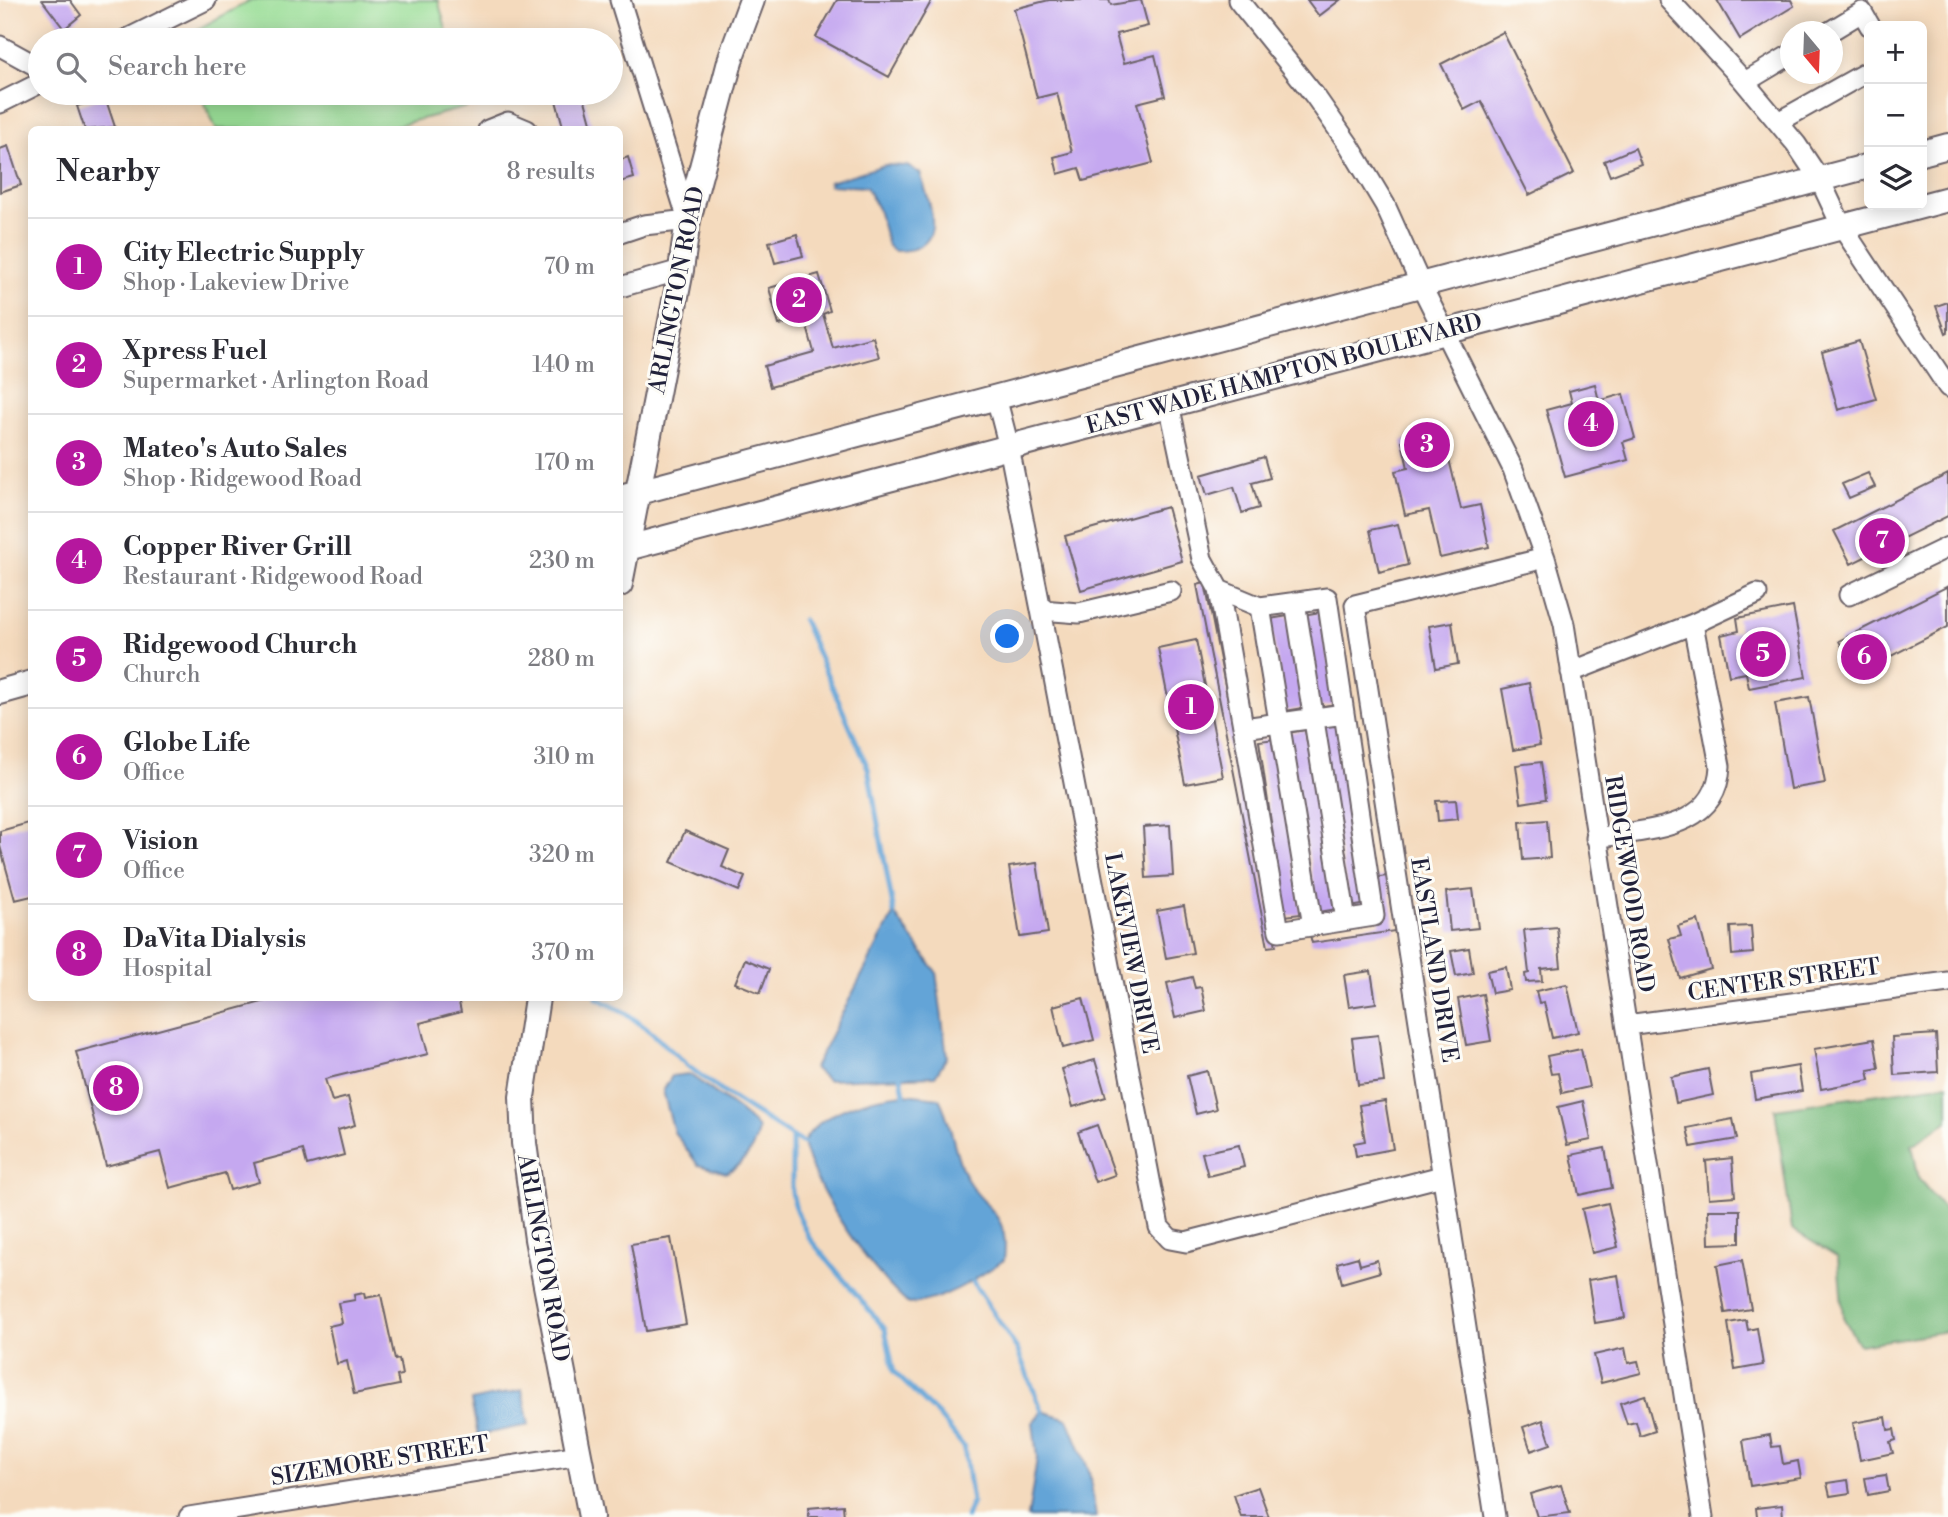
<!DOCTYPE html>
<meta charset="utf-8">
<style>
:root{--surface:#fff;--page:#f7f7f7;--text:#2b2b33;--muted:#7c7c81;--line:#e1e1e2;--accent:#b5179e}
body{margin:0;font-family:"Libre Bodoni",serif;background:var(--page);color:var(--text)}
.controls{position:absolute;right:21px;top:21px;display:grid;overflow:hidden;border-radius:10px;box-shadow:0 4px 18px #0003}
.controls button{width:63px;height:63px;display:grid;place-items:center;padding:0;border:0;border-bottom:2px solid var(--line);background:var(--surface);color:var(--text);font:35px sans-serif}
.compass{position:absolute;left:1780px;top:21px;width:63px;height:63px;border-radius:50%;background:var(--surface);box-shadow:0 4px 18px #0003;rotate:161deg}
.you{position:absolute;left:1008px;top:637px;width:24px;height:24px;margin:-18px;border:5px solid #fff;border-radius:50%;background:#1a73e8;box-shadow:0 0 0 10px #1a73e833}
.badge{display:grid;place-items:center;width:46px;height:46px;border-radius:50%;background:var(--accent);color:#fff;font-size:23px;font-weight:700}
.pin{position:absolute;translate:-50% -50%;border:4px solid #fff;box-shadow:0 2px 7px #0006}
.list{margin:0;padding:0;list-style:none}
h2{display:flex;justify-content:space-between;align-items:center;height:91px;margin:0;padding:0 28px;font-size:30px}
h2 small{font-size:23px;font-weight:400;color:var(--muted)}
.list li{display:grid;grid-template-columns:46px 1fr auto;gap:21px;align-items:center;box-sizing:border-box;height:98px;padding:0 28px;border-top:2px solid var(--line)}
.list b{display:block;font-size:26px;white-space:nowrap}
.list p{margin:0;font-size:23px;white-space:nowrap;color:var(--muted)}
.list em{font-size:23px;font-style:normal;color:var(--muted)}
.icon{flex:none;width:38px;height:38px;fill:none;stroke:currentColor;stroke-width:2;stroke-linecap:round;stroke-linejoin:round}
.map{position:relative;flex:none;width:1948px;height:1517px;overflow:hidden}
.search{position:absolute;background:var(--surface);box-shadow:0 4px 18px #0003;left:28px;top:28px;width:595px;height:77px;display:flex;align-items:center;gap:18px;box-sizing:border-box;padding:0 24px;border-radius:38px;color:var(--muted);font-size:26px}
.panel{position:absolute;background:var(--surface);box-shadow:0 4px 18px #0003;left:28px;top:126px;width:595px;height:875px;border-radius:10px}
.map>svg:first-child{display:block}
.green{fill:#99dd96;stroke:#5e8068;stroke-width:2}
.forest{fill:#7abc7f;stroke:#4e6f5d;stroke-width:2}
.water{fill:#64a4d7;stroke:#436389;stroke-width:2}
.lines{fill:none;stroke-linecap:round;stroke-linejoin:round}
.stream{stroke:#64a4d7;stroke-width:5}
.building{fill:#c5a8f0}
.minor-casing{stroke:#6c6268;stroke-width:23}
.major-casing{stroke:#6c6268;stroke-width:28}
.minor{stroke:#fff;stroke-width:19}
.major{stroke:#fff;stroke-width:24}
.labels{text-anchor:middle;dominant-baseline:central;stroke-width:6;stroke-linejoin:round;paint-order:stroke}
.street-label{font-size:23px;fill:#22223b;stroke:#fdfcf7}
</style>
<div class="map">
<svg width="1948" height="1517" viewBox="0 0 1948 1517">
<rect width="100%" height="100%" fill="#fdfcf7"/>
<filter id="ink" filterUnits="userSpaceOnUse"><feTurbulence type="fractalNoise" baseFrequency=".0143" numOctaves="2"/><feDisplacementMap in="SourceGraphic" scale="14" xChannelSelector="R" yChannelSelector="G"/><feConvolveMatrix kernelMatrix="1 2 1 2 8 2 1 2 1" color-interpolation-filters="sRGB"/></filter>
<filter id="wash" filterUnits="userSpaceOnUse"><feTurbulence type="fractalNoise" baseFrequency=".00686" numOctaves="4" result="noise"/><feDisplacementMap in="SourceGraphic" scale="28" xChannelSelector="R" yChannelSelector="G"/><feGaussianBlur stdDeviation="1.57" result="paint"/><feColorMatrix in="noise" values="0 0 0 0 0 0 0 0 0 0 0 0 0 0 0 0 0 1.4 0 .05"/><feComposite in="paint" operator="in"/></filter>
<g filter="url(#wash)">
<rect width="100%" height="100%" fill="#f4dabd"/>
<path class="green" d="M251,0H438L449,40H178Z
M200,93H463L467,107L383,129H216Z"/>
<path class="forest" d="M1948,1084V1121L1912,1145L1919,1179L1948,1214V1331L1859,1345L1843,1317L1838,1258L1792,1229L1775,1109Z"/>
<path class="water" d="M885,165L907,166L920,173C932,210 949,252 894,251L888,246L878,209L866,187L830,185L829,182Z
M894,913L936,972L947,1057L935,1076L827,1080L814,1068Z
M689,1074L740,1111L758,1128C756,1148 744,1164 726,1173L698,1165L674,1132L663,1091L672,1076Z
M904,1094L939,1098C951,1121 953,1147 963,1171C979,1209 1011,1208 1004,1260C976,1279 942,1302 908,1304C870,1270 815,1192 803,1143C819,1111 871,1097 904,1094Z
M522,1390L529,1425L478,1435L471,1401Z
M1042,1411L1068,1419L1089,1471L1096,1517H1028L1037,1458L1033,1422Z"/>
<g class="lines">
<path class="stream" d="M803,620L868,768L894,913
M597,998L626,1013L652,1033L689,1067L727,1095L803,1143
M901,1077L904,1094
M792,1136V1192L796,1210L809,1238L885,1329L894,1372L939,1416L964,1447L972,1502L966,1517
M973,1282L1017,1349L1042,1411"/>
</g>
<g id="blocks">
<path class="building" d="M42,0H70L81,15L64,29Z
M837,0H932L889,77L816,37Z
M1049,0H1109L1111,5L1141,0L1148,26L1116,34L1124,63L1155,55L1165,96L1137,103L1153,163L1083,181L1079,168L1058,174L1054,157L1072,152L1057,93L1037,98L1014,9Z
M1307,0H1340L1319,16Z
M1717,0H1791L1794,6L1740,39Z
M1503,32L1574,173L1529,195L1481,101L1464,110L1441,64Z
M572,93H583L593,130H564L555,97Z
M105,97L115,127L85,130L77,106Z
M8,146L21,185L0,192V149Z
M1635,148L1641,164L1610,176L1604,161Z
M628,157L634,178L620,182V160Z
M797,234L803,256L775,263L769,242Z
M819,274L830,311L823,314L833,348L873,337L879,357L770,387L764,366L814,352L805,319L779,325L769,288Z
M1948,302V332L1946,333L1936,306Z
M1859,341L1876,399L1838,410L1822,352Z
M1595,384L1599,401L1623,394L1635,438L1623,442L1628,460L1565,477L1546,410L1572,403L1569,391Z
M1437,433L1442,438L1446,460L1449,459L1461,509L1480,505L1489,547L1440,558L1429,510L1405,515L1395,471L1408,468L1402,441Z
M1264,457L1270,478L1252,483L1259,508L1242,513L1234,487L1207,495L1201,475Z
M1868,473L1875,487L1849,498L1842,484Z
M1948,474V516L1851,564L1834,531Z
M1167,507L1182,561L1081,590L1065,536Z
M1398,524L1408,565L1379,572L1370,530Z
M1205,583L1276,946L1268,947L1197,585Z
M1948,586V627L1856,674L1839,641Z
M1793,607L1806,677L1749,688L1746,673L1729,676L1721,635L1739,631L1737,618Z
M1320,612L1336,704L1318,707L1303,615Z
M1288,616L1303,708L1286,711L1270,619Z
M1452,622L1458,664L1436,668L1429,626Z
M1196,640L1223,777L1185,784L1158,648Z
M1529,683L1540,745L1513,750L1502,689Z
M1809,697L1825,783L1790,789L1775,703Z
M1337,723L1368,904L1350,907L1319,725Z
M1305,730L1337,909L1319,912L1287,733Z
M1275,739L1301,914L1285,916L1259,741Z
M1541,762L1546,799L1521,803L1516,765Z
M1456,800L1458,819L1438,821L1436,801Z
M1547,820L1550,858L1523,860L1520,822Z
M32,822V896L15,900L0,846V831Z
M1170,825L1173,876L1146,878L1143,827Z
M685,831L729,850L722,867L745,877L739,891L671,862Z
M1037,863L1048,933L1020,937L1009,867Z
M1387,876L1395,931L1312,943L1310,935L1380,924L1373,878Z
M1473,889L1478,928L1450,931L1446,892Z
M1184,906L1193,953L1166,958L1157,911Z
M1698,920L1711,969L1680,978L1669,939L1681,936L1678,926Z
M1751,926L1753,953L1732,955L1730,927Z
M1557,927L1561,967L1541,969L1542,981L1526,982L1525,974L1529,973L1524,930Z
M1469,948L1473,973L1456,976L1451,951Z
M745,959L769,969L760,993L735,983Z
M1506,967L1510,990L1492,993L1487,971Z
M1371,971L1376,1003L1349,1007L1344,975Z
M1192,977L1195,988L1201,987L1206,1011L1175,1018L1167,983Z
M1567,984L1578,1032L1552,1038L1544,1002L1539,1003L1536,991Z
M1483,994L1491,1041L1466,1045L1458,999Z
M277,998H458L461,1012L420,1023L428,1054L325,1079L332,1101L348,1097L355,1125L338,1130L344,1155L307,1165L303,1150L254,1163L259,1182L230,1190L225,1173L170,1188L160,1152L106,1166L76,1052Z
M1083,998L1094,1040L1063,1048L1053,1006Z
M1936,1034L1938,1072L1894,1075L1892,1037Z
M1378,1035L1384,1082L1358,1085L1352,1038Z
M1874,1039L1879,1068L1868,1070L1870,1080L1821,1089L1814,1049Z
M1581,1049L1589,1087L1562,1093L1558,1073L1551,1074L1547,1056Z
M1095,1060L1106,1097L1073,1107L1062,1069Z
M1798,1066L1802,1091L1755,1099L1751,1074Z
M1708,1069L1713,1095L1676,1103L1671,1077Z
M1207,1071L1216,1109L1196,1114L1187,1076Z
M1385,1101L1393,1149L1356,1156L1354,1143L1365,1141L1359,1105Z
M1583,1101L1591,1140L1567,1145L1558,1107Z
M1733,1119L1737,1139L1691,1147L1687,1128Z
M1097,1125L1115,1175L1095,1182L1078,1132Z
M1239,1145L1244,1167L1208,1176L1202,1153Z
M1605,1148L1612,1188L1579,1195L1571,1155Z
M1732,1158L1735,1196L1709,1198L1706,1161Z
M1608,1203L1618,1247L1592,1253L1582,1209Z
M1708,1210H1740V1243L1709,1244Z
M671,1238L686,1324L646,1331L631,1244Z
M1358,1257L1360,1265L1377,1260L1380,1272L1342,1283L1337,1263Z
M1742,1260L1751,1309L1725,1313L1717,1265Z
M1618,1275L1625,1318L1595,1323L1588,1280Z
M364,1293L365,1298L381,1295L395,1360L399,1359L402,1375L397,1376L399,1385L354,1394L347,1361L337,1364L329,1326L342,1323L338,1303L355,1300L354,1295Z
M1746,1320L1748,1330L1757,1328L1763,1365L1735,1370L1728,1323Z
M1625,1348L1628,1363L1638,1361L1641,1373L1601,1383L1594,1355Z
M1645,1395L1655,1431L1640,1436L1636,1422L1627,1424L1620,1403Z
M1886,1417L1888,1430L1894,1429L1896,1440L1890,1442L1893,1453L1860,1460L1853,1423Z
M1543,1420L1551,1444L1531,1451L1523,1427Z
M1770,1435L1772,1447L1780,1446L1783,1464L1798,1461L1801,1478L1750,1486L1743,1440Z
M1886,1475L1889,1491L1868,1495L1865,1478Z
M1848,1480L1850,1493L1830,1496L1827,1483Z
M1561,1485L1570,1513L1537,1517L1530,1494Z
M1258,1487L1269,1517H1241L1234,1495Z
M843,1505L844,1517H809L808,1508Z
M1782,1505L1783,1517H1757L1756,1508Z"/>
</g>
</g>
<g filter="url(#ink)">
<use href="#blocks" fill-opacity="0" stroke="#6c6268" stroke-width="2"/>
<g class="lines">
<g class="minor-casing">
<path id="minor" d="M1238,0L1315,96L1349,145L1385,205L1421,285L1513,469L1545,558L1564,624L1703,1517
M1669,0L1741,78L1796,144L1820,180L1842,227L1948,387
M1829,32L1862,12L1870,26
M125,40L206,0
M0,46L40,68
M1745,82L1790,55
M0,103L40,83
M1778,122L1869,71
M488,130L508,122L527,130
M620,233L644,225L688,220L620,0
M620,287L681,270
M996,397L1009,447L1041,610L1159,1227L1170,1239L1186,1242L1442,1176
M1169,404L1202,559L1219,590L1279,931L1374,916L1327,598L1260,607L1219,590
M1849,595L1948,547
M1295,602L1346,920
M1260,607L1313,926
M1041,610L1079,613L1171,591
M1571,672L1693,624L1757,594
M1244,728L1344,714
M1596,838C1646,829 1717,831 1720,766L1693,624
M1627,1025L1948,982
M189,1517L579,1455
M1495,1517L1355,605L1545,558"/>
</g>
<g class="major-casing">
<path id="major" d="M1922,153L1948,146
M620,497L1869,166
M620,550L1948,199
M620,584L681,270L688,220L732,54L752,0
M0,692L32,683
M537,998L522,1097L524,1143L537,1239L591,1517"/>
</g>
<use href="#minor" class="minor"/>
<use href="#major" class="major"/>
</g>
</g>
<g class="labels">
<g class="street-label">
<text transform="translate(677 290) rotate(-79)">ARLINGTON ROAD</text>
<text transform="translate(1284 374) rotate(-15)">EAST WADE HAMPTON BOULEVARD</text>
<text transform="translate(1629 884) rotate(81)">RIDGEWOOD ROAD</text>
<text transform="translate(1131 953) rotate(79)">LAKEVIEW DRIVE</text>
<text transform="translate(1434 960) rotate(81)">EASTLAND DRIVE</text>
<text transform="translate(1784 980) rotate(-8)">CENTER STREET</text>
<text transform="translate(543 1258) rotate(80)">ARLINGTON ROAD</text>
<text transform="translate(380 1461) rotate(-9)">SIZEMORE STREET</text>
</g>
</g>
</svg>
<div class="controls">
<button>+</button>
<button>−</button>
<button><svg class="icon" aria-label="layers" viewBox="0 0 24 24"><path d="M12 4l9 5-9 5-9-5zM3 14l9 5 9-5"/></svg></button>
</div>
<svg class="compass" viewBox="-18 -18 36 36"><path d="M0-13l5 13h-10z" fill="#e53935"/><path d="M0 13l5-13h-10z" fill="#7c7c81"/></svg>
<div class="you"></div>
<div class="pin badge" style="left:1191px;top:707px">1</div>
<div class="pin badge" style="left:799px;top:300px">2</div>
<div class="pin badge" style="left:1427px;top:445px">3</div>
<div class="pin badge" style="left:1591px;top:424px">4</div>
<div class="pin badge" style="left:1763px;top:654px">5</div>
<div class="pin badge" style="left:1864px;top:657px">6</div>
<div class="pin badge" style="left:1882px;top:541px">7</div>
<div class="pin badge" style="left:116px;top:1088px">8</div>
<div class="search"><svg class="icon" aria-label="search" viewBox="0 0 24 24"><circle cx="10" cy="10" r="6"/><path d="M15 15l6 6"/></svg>Search here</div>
<section class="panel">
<h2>Nearby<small>8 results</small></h2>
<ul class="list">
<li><span class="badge">1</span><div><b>City Electric Supply</b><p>Shop · Lakeview Drive</p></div><em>70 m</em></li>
<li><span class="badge">2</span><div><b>Xpress Fuel</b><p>Supermarket · Arlington Road</p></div><em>140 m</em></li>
<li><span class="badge">3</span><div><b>Mateo's Auto Sales</b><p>Shop · Ridgewood Road</p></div><em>170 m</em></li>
<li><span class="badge">4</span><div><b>Copper River Grill</b><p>Restaurant · Ridgewood Road</p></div><em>230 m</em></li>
<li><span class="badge">5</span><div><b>Ridgewood Church</b><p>Church</p></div><em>280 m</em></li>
<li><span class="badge">6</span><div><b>Globe Life</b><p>Office</p></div><em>310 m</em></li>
<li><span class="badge">7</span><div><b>Vision</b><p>Office</p></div><em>320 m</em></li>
<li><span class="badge">8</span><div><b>DaVita Dialysis</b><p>Hospital</p></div><em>370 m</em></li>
</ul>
</section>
</div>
